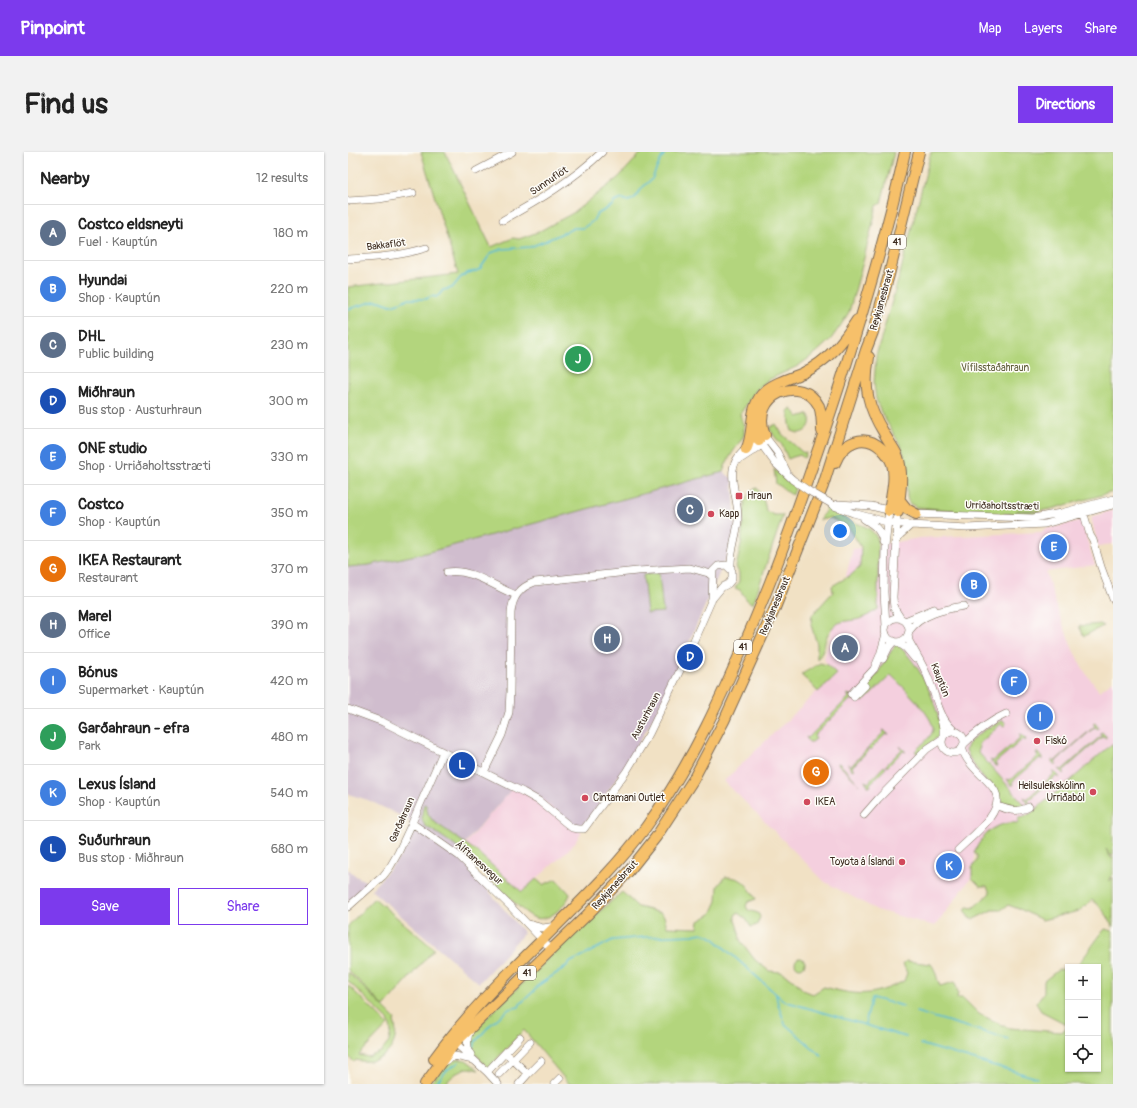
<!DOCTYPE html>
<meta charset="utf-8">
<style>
:root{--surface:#fff;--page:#f2f2f2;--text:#222;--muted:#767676;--line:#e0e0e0;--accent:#7c3aed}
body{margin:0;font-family:Pangolin,sans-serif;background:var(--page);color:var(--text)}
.controls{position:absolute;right:12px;bottom:12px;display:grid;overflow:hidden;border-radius:0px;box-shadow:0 1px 3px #0004}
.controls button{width:36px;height:36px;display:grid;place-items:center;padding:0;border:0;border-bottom:1px solid var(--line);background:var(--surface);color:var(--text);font:20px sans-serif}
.you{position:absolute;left:492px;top:379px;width:14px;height:14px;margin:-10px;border:3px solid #fff;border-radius:50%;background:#1a73e8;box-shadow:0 0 0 6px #1a73e833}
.badge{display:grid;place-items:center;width:26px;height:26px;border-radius:50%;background:var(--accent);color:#fff;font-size:13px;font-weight:700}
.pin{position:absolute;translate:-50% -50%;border:2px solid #fff;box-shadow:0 1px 4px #0006}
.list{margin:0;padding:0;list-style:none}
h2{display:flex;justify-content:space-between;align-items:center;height:52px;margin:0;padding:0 16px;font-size:17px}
h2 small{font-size:13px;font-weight:400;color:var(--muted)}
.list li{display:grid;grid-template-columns:26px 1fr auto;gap:12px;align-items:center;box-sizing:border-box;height:56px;padding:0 16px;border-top:1px solid var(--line)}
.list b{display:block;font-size:15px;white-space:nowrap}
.list p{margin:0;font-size:13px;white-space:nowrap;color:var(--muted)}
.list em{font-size:13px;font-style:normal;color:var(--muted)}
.actions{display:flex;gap:8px;padding:12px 16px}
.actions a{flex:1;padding:9px 0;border:1px solid var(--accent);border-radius:0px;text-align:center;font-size:14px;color:var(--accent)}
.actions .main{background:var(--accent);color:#fff}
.icon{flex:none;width:22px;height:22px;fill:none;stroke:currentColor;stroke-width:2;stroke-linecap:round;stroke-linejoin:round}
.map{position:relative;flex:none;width:765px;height:932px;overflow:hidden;border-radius:0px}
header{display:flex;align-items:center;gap:24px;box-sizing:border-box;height:56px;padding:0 20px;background:var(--accent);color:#fff}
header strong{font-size:19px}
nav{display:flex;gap:22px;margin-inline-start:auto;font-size:14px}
.intro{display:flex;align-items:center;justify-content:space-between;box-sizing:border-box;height:96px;padding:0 24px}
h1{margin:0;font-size:28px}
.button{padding:10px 18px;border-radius:0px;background:var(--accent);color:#fff;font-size:14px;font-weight:700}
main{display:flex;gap:24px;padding:0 24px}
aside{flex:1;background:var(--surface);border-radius:0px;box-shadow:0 1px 3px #0004}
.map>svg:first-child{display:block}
.built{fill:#f4cfde}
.industrial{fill:#d0bdce}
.green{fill:#b3d57d;stroke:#77804e}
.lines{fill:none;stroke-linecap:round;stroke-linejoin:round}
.stream{stroke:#59bcd7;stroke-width:1.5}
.minor-casing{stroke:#7b6a58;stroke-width:8}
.highway-casing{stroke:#7b6a58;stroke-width:12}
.minor{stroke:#fff;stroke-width:7}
.highway{stroke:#f6c06b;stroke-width:10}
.minor-bridge-casing{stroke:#7b6a58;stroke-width:8;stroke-linecap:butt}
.minor-bridge{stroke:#fff;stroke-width:7}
.poi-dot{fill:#d1495b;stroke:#fdfcf7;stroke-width:1.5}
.labels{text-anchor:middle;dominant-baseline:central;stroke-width:3;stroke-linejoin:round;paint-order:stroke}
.shield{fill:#fdfcf7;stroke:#75695f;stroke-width:1}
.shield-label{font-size:9px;font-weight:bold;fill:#3b2a1e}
.street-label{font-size:10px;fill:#3b2a1e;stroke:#fdfcf7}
.park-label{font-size:10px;fill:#5f5d3a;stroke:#fdfcf7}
.poi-label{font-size:10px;fill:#3b2a1e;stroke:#fdfcf7;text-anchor:start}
</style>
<header>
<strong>Pinpoint</strong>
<nav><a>Map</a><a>Layers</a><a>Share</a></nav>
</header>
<div class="intro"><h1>Find us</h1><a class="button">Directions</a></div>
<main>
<aside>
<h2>Nearby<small>12 results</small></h2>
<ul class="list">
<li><span class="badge" style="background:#5c6f8a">A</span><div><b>Costco eldsneyti</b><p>Fuel · Kauptún</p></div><em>180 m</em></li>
<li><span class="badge" style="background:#3f7fe0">B</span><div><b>Hyundai</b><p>Shop · Kauptún</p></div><em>220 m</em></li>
<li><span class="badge" style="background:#5c6f8a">C</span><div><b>DHL</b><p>Public building</p></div><em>230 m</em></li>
<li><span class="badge" style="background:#1a4fb4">D</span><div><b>Miðhraun</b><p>Bus stop · Austurhraun</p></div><em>300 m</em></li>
<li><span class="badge" style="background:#3f7fe0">E</span><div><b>ONE studio</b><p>Shop · Urriðaholtsstræti</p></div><em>330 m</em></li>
<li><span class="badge" style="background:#3f7fe0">F</span><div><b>Costco</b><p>Shop · Kauptún</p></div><em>350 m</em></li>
<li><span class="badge" style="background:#e8710a">G</span><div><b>IKEA Restaurant</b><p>Restaurant</p></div><em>370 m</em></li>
<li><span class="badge" style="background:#5c6f8a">H</span><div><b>Marel</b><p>Office</p></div><em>390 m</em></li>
<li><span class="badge" style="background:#3f7fe0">I</span><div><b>Bónus</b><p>Supermarket · Kauptún</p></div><em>420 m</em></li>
<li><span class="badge" style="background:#2e9e5b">J</span><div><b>Garðahraun - efra</b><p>Park</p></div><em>480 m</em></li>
<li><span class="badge" style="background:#3f7fe0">K</span><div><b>Lexus Ísland</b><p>Shop · Kauptún</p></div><em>540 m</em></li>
<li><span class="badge" style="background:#1a4fb4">L</span><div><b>Suðurhraun</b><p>Bus stop · Miðhraun</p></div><em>680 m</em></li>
</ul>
<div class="actions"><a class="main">Save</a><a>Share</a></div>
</aside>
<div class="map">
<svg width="765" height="932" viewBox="0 0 765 932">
<rect width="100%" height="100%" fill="#fdfcf7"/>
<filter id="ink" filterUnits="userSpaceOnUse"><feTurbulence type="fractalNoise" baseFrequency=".025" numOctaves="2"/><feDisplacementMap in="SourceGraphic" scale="8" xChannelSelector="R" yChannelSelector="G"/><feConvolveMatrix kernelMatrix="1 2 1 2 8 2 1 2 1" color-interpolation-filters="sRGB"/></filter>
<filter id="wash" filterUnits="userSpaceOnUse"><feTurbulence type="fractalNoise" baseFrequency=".012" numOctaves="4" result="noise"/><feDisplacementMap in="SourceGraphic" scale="16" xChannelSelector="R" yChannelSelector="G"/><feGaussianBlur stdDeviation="0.9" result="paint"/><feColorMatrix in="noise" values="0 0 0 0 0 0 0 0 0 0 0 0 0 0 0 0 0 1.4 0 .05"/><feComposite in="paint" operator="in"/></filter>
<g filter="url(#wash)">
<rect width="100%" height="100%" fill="#f1e1c4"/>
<path class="built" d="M765,358V392L750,394L743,365Z
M733,368L747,413L698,420L711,462L725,498L737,520L751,539L765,529V591L722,629L683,661L676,665L670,666L671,672L662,670L649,674L639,682L630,692L626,701V722L587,774L529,758L477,730L376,629L486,523L476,507L505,397L572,386L694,380L696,377L711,374Z
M168,632L189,643L232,676L233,681L226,692L215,703L174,740L117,692Z"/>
<path class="industrial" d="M375,320L385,327L388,380L382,397L316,547L280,610L242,665L232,676L224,673L189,643L168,632L117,691L123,718L176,781L131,831L23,738L52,705L67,677L59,667L20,648L0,642V404L77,401Z
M0,717L8,724L19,730L18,735L0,751Z"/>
<path class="green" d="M73,0H97L143,95L165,86L171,87L190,80L225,61L271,25L294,0H546L533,51L529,54L515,110L501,160L493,173L483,187L469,200L450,214L420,228L408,238L392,262L396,274V283C388,297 380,304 375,320L77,401L21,413L0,415V135L110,122Z
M583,0H765V340L703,357L691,359L669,358L691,361V363L572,359L565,357L606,358L568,355L561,351L559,345L558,309L553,294L533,260L528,247L526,232L528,204L553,118Z
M444,257L450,265L460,262C466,270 460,280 451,281C448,281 446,279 444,279C441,272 442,266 440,259Z
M428,272L434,282L454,300L458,301L456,306L452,303L445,305L440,307L434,293L427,285L421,276Z
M426,317L447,336L445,343C437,340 436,335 428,332Z
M409,336C414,343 417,351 418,359L426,363H435L405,452L399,448L392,438L387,436L391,429V421L388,415L393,393L397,349L404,338Z
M480,354C486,358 492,364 498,367C512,374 522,372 530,388V457C525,460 520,464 514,466C505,470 494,467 486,474C475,483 477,502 469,507V492L463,473L464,463L485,440L484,434L503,423L512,415L513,395L500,374L482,366L472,368Z
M311,421L315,460L299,461L295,423Z
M753,472L755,474L736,484L731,474Z
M547,493H550C575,516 588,549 594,582L581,592L570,603L567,599C572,594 583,586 585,578C587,565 552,532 543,523L515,550L513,545V541L529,522Z
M472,511L479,513L489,522L470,540L461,530L454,524V522Z
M501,542L505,549L503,547L466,584L468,587L464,590H461L458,585L460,586L501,545L499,543Z
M655,568L658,572L656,574L653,572L631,592L632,595L630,600L677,653L673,655L661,654L652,649L623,609L618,598C620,585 644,574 655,568Z
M747,571L750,575V577L747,575L707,610L709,613H707L704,610V607L707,609L747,574L745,572Z
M535,577L541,583L538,582L522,598L520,596L536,580Z
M754,580L758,584V586L755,584L715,619L717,621L715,622L711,617L714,618L715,617L754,583L752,581Z
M671,582H673L678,587L677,589L675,587L647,611L649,614H647L642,608L645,609L673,585Z
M765,591V704L762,703L758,697L763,706L765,705V723L762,725L761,728L762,729L765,725V777C761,764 755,757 744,748L731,759L694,768L674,758L660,753L653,758H644L626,767L621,766L617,759L619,755L625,756L642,741L639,734H632L624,726V716L629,708V703L626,701C634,682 649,669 670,671V666L676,665L683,661L722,629Z
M552,594L558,600L555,599L539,615L538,613L554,597Z
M519,597L520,599L504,615L506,617L504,618L500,612V611L503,614Z
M688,601H690L694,606V608L692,606L664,630L666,633H663L659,627L662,628L688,606L690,604Z
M490,611H491L512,633L490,612Z
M536,614L538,616L522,632L523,634L521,635L517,629H518L520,631Z
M704,620H706L711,624V626L708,624L680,649L682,651L680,652L676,645L679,647L706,622Z
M76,652L78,653L80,662L85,669L128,699L174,740L188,727L195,733L208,727L222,742C218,754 201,770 187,766C172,760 144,727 131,714C114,699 97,685 77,674C72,666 74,661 76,652Z
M377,725C396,725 399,733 408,747L400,750L398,754L400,758L410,761L412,765L409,773L403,775L398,767L390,761L387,763V768L391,780L392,788L407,808L421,819L433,820L448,830L455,838L465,842L476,835C510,844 524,845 556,829L559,821L555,812L558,809L583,812C589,820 588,826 592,834L607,830L610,841L609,846H615L631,862L661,876L713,880L720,875V917H750V815H727C739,803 746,790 757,777L765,779V932H221L176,878L140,916C132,907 120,895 122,882L216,791L274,740L290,755L313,761L316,764L319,775L350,776L351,769L363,762L369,749L370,734Z
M26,746L86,797L36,855L0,818V774Z
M447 811a5 5 0 1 1 10 0a5 5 0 1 1-10 0Z
M717,817L720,818V873L693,859L688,851L696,840V829L710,818Z
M0,820L47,867L46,869C54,894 33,915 8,908L6,910L0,904V894L3,897L0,894V833L40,873L11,903L20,905L33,900L41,890L43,878L40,868L0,829Z
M110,907L118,908L131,918C128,918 124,916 121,916C113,916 102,926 97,932H82L97,913Z"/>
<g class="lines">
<path class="stream" d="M0,157L27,149H32L43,153L53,150L59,147H78L84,144L88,145L91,143L95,138L104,136L113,125L119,121L128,119L132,117L143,101L154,97L182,95L197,89L226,76H235L245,69L248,63L265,53L266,50L275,47L280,49L286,47L295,35L304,27L313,7L318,0
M428,843L430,852L437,872L474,904
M568,860L660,887
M517,872L524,846L555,854
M572,892L689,926
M126,895L127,890L143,872L161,857L171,855L172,852L187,838L189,834L218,815L221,811L265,788L298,785L345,783C353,780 356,781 364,785L436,849L558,885
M87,932L99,918L111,910"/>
</g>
</g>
<g filter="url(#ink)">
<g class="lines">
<g class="minor-casing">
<path id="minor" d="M128,19L164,0
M0,49L31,47L65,41
M155,68C190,49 225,28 254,0
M0,107C26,106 53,104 78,96
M418,286L429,300L439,320
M411,289L427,311L445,328
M391,308L414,293L416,290
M482,351L486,354L505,361L539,370L563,373L619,376L697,372L765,353
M490,352L523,354L544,359
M735,359L742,383L745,388L753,415L765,447
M565,362L685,366L713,361L765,347
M516,367C526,373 533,378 535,390
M549,367L545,445L546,456L553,467
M547,391L552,383L563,373
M383,416C382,399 389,384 390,368C391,338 370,314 404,293C410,290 414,287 421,290
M99,420C124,416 146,435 168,443
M537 478a12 12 0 1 1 24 0a12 12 0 1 1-24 0Z
M557,469L586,457
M538,474L536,440L537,395L541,359
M561,479C573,462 597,457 616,454
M560,482L561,489C568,502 576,514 581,528C589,546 591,568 608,580
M549,490L558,496L567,507
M535,507L541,495L546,489
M503,542L526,517L532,503L538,482
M506,545L517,534
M0,557L35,570L175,640L191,649L224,676L230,677H236L278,620L301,582L339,504L364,447L374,435L380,432L384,427V419L378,413L370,414L365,419L364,447
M592,564L595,576V586
M594 590a11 11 0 1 1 22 0a11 11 0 1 1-22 0Z
M615,593C627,581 642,569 658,562
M136,620L154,583L161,560L162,539L163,461C164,445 172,435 187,430L289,419L342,416L360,421L364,424
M649,654C661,658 669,661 681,655
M516,663L530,647L579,597L594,587
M64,671L111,704L164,756L204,798
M610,698C623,685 658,659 647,639C644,633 638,628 633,623C625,615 617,607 614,596
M0,755L35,724L42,715L50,701L64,671L95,600
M181,772L195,776L208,774
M123,877C118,886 118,894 123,903
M104,888L139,920L150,932
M158,901L180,922L193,909
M95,910L107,904L125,908
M139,920L172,885
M151,922L182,890
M171,932L180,922
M206,932L212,926"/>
</g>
<g class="highway-casing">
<path id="highway" d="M521,205C515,236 520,255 536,281C540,289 547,297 550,305C556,323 552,342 550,360
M406,272L411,289
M417,283C401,242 454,221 471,254C474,262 474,271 474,279
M398,298C407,280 400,259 414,242C424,231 441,227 455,221C480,209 495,190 509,168
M487,311C495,290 516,280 534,297C538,301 542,306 544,312C548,326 543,344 541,359
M551,347L559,357L568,362
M86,907C118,863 156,825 195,787C231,751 267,717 298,675C344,612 376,539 407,467C432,408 453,347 474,286C506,192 535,97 557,0
M77,932L107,891L239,763L281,719L308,685L345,628L376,569L427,456L475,334L518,198L525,180L541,123L571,0"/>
</g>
<use href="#minor" class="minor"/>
<use href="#highway" class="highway"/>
<g class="minor-bridge-casing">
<path id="minor-bridge" d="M445,328L461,339L482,351"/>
</g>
<use href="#minor-bridge" class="minor-bridge"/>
</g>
</g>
<g class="poi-dot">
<rect x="387" y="340" width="8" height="8" rx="2"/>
<circle cx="363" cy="362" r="4"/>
<circle cx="689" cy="589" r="4"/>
<circle cx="745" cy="640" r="4"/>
<circle cx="237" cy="646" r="4"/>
<circle cx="459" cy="650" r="4"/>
<circle cx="554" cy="710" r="4"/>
</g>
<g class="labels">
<g class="shield">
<rect x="540" y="83" width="18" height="14" rx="3"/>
<rect x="386" y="488" width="18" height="14" rx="3"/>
<rect x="170" y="814" width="18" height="14" rx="3"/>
</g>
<g class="shield-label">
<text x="549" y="90">41</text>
<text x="395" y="495">41</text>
<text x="179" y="821">41</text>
</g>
<g class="street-label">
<text transform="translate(201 29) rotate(-34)">Sunnuflöt</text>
<text transform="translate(38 93) rotate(-7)">Bakkaflöt</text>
<text transform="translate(534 148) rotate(-74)">Reykjanesbraut</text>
<text transform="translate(654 354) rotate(1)">Urriðaholtsstræti</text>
<text transform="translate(427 454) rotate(-67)">Reykjanesbraut</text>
<text transform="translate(592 528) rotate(68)">Kauptún</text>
<text transform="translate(298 564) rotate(-62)">Austurhraun</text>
<text transform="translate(54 668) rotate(-66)">Garðahraun</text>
<text transform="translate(131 711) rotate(42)">Álftanesvegur</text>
<text transform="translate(267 733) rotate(-48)">Reykjanesbraut</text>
</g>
<g class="park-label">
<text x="647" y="216">Vífilsstaðahraun</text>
</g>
<g class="poi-label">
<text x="399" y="344">Hraun</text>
<text x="371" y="362">Kapp</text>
<text x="697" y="589">Fiskó</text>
<text x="737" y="634" text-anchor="end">Heilsuleikskólinn<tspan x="737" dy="12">Urriðaból</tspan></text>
<text x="245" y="646">Cintamani Outlet</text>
<text x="467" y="650">IKEA</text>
<text x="546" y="710" text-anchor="end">Toyota á Íslandi</text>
</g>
</g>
</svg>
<div class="controls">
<button>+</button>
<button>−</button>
<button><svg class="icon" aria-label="locate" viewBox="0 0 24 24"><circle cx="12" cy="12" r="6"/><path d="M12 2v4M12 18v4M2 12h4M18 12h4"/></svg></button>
</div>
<div class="you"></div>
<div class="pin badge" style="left:497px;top:496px;background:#5c6f8a">A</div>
<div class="pin badge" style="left:626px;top:433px;background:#3f7fe0">B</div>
<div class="pin badge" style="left:342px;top:358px;background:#5c6f8a">C</div>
<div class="pin badge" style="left:342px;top:505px;background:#1a4fb4">D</div>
<div class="pin badge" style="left:706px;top:395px;background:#3f7fe0">E</div>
<div class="pin badge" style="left:666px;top:530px;background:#3f7fe0">F</div>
<div class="pin badge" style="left:468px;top:620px;background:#e8710a">G</div>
<div class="pin badge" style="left:259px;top:487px;background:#5c6f8a">H</div>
<div class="pin badge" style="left:692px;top:565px;background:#3f7fe0">I</div>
<div class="pin badge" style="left:230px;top:207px;background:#2e9e5b">J</div>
<div class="pin badge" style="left:601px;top:714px;background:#3f7fe0">K</div>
<div class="pin badge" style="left:114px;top:613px;background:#1a4fb4">L</div>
</div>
</main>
